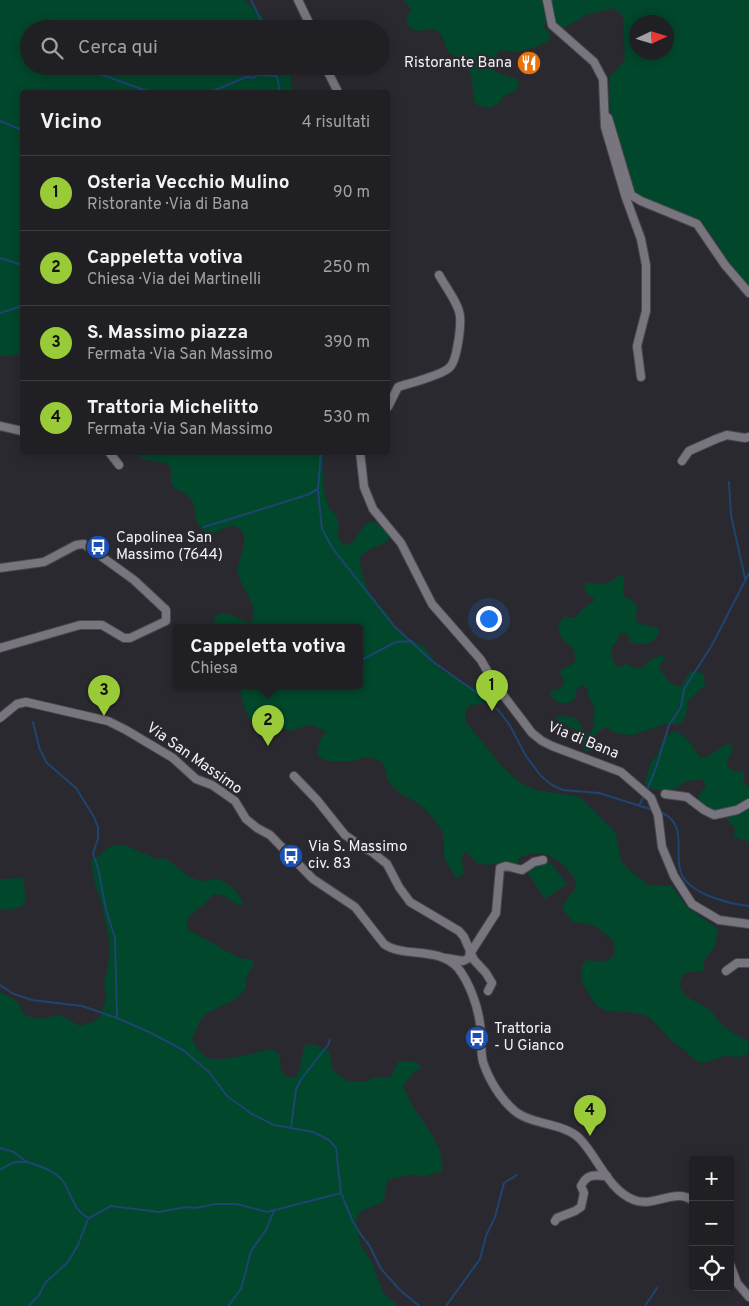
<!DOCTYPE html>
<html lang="it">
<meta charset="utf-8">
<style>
:root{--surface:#201f24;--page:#2d2c31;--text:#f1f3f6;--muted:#a2a2a6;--line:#3d3d41;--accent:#98cb37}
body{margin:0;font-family:Overpass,sans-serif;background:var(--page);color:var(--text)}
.controls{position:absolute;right:15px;bottom:15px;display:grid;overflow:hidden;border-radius:5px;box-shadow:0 2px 12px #0003}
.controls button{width:45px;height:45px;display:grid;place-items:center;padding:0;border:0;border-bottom:1px solid var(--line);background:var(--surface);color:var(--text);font:25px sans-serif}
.compass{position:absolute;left:629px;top:15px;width:45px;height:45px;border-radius:50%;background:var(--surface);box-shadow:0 2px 12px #0003;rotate:86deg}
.you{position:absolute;left:488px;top:618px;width:18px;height:18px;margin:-12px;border:4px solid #fff;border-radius:50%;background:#1a73e8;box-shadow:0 0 0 8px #1a73e833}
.badge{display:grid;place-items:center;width:32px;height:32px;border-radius:50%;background:var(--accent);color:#111;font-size:16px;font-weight:700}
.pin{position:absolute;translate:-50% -41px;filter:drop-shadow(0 1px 2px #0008)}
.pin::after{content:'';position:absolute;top:26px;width:18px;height:15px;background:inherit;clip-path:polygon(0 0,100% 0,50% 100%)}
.popup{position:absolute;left:173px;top:624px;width:190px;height:65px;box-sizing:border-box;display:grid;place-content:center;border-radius:5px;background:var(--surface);filter:drop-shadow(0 1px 4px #0005);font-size:16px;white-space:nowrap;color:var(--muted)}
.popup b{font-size:19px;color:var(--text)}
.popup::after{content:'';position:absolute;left:50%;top:100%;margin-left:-10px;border:10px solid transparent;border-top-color:var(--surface)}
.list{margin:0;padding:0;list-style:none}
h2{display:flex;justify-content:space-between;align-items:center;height:65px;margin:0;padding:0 20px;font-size:21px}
h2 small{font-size:16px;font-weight:400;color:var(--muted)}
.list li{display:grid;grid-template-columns:32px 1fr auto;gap:15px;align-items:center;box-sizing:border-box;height:75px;padding:0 20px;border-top:1px solid var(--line)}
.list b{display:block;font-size:19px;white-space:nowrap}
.list p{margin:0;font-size:16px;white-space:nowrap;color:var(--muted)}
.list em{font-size:16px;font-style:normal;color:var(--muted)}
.icon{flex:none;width:28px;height:28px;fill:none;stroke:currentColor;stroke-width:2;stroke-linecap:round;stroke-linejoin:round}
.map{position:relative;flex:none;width:749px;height:1306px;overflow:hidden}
.search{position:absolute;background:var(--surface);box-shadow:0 2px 12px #0003;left:20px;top:20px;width:370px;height:55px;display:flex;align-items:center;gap:12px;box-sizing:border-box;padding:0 18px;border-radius:28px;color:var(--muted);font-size:19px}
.panel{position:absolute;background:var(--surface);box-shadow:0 2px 12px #0003;left:20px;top:90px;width:370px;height:365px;border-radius:5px}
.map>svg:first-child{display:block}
.green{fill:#00472c;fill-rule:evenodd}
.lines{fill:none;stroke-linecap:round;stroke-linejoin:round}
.stream{stroke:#1e4470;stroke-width:2}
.street-casing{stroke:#4a484d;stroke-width:10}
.street{stroke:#78757e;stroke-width:8}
.labels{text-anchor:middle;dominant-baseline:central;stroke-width:4.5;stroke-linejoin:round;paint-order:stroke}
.poi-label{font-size:15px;fill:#f3f2f6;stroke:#2b2930;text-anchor:start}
.street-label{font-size:15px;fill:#f3f2f6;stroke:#2b2930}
</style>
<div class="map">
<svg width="749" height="1306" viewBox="0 0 749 1306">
<rect width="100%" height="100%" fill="#2b2930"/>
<path class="green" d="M0,0H244L262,16L267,29H29V66H288L291,77V92H22V356L19,353L12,356H0Z
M404,0H543L547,23L542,26L550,33V39C545,45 521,52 513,52C507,51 504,49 498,52L493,69C500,77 509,75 518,80L519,86L516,90L505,95L498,104L488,108L477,105L473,101C474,89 472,66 460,58C457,56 452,56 449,53C444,47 444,32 435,30C422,26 414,39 406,20L411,9Z
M551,0H749V286C743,279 736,272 730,265C719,249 712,230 696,219L635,195C623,165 604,108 610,76C614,71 621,67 624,61C626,56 623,25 623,16L614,8L586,15L564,28L556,24ZM636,22H666V52H636Z
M134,453H324C321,466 323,495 329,507C332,511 336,514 338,520C340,532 334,534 344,545L351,544C361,535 366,511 381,527C384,530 387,532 390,536C385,549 365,545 359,560L364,579L371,597L388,614L390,622L394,628L407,638L424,646L442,671L489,696L488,700C481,705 474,703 467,708L465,715L466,722L500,764L519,782L536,790L580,797L616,833L621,861L631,872L649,885L672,886L687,907L718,929L715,946L704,961L703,971L690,972L683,975C671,997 698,1000 710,1010C714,1014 717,1019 720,1023C727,1031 738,1035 747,1041L749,1044L748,1054L740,1057L725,1056L703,1063L696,1061L684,1050L672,1041L651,1019L645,1015L630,1012L607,1011L599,1007L593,1001L582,982V966L587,960C599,962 606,963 615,955L613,940L595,926L572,921L562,908C565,899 575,893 576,885C576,877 571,873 566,868C553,854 539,849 520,857L517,865L509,862L486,865L477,863L466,851L461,859L464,872L456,879C454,872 448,867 445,859C443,853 444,846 444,840C443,826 430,814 420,805C412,799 402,796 394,788C380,775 395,761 365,757C357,762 330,764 321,758C320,757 318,754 317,751L321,738L326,732C313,722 304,726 291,731C286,729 281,727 276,728C273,728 271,730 268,731C248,733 242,699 239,685H359V627H213L216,616C230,609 237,621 251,623C261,605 241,591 238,572C236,560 253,537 238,528C229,522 218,533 209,535C188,521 200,511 190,498C185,492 176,490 171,484V469L166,463C156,461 142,461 134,453Z
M620,575L624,577C625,584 622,590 624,597L632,600L637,607L636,618L637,623L658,628L659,631C654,646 642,646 630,642L627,633L620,634L618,637L617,642L613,644L611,655L615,666L619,667L625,664L635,668L641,669C648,662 656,653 666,657L658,667L670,683L681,687L689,673L695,671L704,674L705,685L687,702C688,710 685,719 680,724H665L633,735L617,734L606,727L596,734L592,750L586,752C581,748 583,747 582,741C580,730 568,725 559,723L556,718L558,716L576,717L584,732L588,734L590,733C596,725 592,718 595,709L588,695L587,688L583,685L577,688L575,699C565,706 558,705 550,695L551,691L559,689L564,684V680L560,675L561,670L569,666L575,661L574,650L561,637L558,624L565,616C578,621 575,615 584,608C587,605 591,604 594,601L593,597L587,595L584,583C603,583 603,589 620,575Z
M674,731C687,735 693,748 700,757C711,758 717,749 727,744L731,745L733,749L727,762L728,767L731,770L744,772V783L749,788V842L734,837L735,828L727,819V813C715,809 701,810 698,796L706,786L703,780H694L685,782L673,790H656L644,785L651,762L656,757L663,740Z
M114,845H124L157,859C174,852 186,891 216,878C227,883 238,890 243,902L241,906L232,902L225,896L216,894L212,895L204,905L196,910L187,920V929L239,958L252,960L254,964L247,976L245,989L242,993L232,1001L207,1013L201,1019L192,1039C195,1045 200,1054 206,1057C216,1064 259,1052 271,1049L279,1054L281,1071L286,1077L295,1078C303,1067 300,1056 306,1044L315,1045L329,1051L333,1070L347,1081L365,1082L373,1077L390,1078L399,1061L416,1062L422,1068L414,1072L403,1086C407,1094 411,1103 415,1110C427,1128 445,1148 442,1171L425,1176L408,1175L387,1180C384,1212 382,1199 360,1212L356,1219L360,1244L372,1263L383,1293L398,1306H0V992L17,1001L24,1015L37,1019L60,1015L80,1026L95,1021L101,1015L106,1001L104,979L107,973L110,950L107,928L100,898L95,885L91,861L93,858L101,855L103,851Z
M548,860L567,884L545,899L527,872L528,868Z
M23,878C27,904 30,908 0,910V879Z"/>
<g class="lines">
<path class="stream" d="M251,0L258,14L264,29
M275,66L280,92
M86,69L144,90L158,92
M210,92L247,77L254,78L257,75L277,76
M0,121L22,130
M0,258L22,265
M0,313L22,306
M321,452L318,490L322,529L333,549L395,627L432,661L477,693L499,711L509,724L526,756L541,776L552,785L563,790L599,793L653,810
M729,482L731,515L745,578
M204,527L307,495L318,489
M359,661L396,642L412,641
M33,722L40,750L47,763L76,788L94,817L98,827V838L93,854L98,868L106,910L115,938L117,1018
M647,790L656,768L669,725L681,707L684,689L712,645L749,573
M639,806L644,795
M660,812C691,824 671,857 683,877C694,895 730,904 749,906
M0,985L14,994L32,1000L82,1006L117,1018L151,1033L183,1050L209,1072L227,1096L252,1114L274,1125L313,1132L329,1140L336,1148L341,1193L353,1222L362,1236L369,1245L381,1269L400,1290L419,1306
M291,1128L296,1089L302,1078L328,1045L330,1040
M0,1148L14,1152L28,1163
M0,1170C5,1167 12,1162 17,1162C29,1160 56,1171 63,1181C71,1193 74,1212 89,1218L111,1206L159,1212L186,1207L195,1208L216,1204H237L267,1212L341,1193
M29,1306L39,1295L45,1283L68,1262L78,1245L88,1219
M228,1306L241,1289L251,1251L266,1230L274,1211
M446,1306L480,1259L486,1236L495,1217L504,1183L517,1175
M645,1306L657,1288"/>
<g class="street-casing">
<path id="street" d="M298,0L312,29
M547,0L552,25L594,62L603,79L605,127L626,198L641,239L646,265V311L637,346L641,377
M325,66L338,92
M606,116L608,118L631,195L641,201L697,224L725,265L749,293
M388,407L398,387C410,383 440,376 449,368C457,362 461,327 460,316C459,304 445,286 439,275
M0,426L22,431
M109,452L119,465
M360,452L364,487L373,509L401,543L432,604L481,660L494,683L532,733L542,741L552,746L621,772L651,798L658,815L662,847L674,876L692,904L719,920L749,924
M682,461L689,451L716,439L727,435L745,438L749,437
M0,568L44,562L76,545L84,544L134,580L166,610V621L130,638H124L102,625H80L0,648
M0,718L17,704L26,702L108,721L126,730L173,758L196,779L212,785L235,801L246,819L257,828L270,835L313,879L355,907L384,944C403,958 439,946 458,968C469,982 478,1006 480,1024C482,1036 480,1050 483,1062C489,1080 501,1100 516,1112C533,1125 563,1123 579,1138C598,1157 608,1190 634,1200C654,1208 676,1187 693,1201
M294,776L317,800L345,835L362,847L372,852L387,864L399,887L410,902L459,931L464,937L474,960L486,973L492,983L488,991
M665,794L687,797L704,810L714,815L737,810L749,803
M471,952L496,913L500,868L506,866L522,870L534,862L543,860
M446,958L463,961L469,958L470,951
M726,971L737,963H749
M555,1221L557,1218L575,1211L581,1207L584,1193L581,1186C588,1172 595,1176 607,1176
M730,1264L737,1283L749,1297"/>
</g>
<use href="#street" class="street"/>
</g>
<defs>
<g id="restaurant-disc" transform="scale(1.25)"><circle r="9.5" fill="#e8710a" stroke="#2b2930"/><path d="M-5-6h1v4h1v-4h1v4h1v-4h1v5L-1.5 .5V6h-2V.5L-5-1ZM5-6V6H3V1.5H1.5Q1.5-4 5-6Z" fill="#fff"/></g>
<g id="bus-disc" transform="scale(1.25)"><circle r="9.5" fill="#1a4fb4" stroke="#2b2930"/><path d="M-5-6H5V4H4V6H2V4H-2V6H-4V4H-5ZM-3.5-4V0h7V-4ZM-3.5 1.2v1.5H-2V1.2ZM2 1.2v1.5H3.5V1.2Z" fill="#fff"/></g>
</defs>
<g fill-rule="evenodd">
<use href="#restaurant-disc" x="529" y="63"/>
<use href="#bus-disc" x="98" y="547"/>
<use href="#bus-disc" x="291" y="856"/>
<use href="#bus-disc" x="477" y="1038"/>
</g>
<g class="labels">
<g class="poi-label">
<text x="512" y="63" text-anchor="end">Ristorante Bana</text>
<text x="116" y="538">Capolinea San<tspan x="116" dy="17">Massimo (7644)</tspan></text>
<text x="308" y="847">Via S. Massimo<tspan x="308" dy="17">civ. 83</tspan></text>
<text x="494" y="1029">Trattoria<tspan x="494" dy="17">- U Gianco</tspan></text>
</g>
<g class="street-label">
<text transform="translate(583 741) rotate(22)">Via di Bana</text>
<text transform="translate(194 759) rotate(35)">Via San Massimo</text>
</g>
</g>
</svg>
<div class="controls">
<button>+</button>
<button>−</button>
<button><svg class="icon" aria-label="locate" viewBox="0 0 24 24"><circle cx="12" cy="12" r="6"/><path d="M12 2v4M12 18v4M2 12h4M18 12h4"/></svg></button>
</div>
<svg class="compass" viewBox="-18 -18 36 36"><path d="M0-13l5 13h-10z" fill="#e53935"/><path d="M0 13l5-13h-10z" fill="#a2a2a6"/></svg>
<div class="you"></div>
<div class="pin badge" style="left:492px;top:711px">1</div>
<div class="pin badge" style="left:268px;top:746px">2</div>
<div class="popup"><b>Cappeletta votiva</b>Chiesa</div>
<div class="pin badge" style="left:104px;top:716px">3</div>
<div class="pin badge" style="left:590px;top:1136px">4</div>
<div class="search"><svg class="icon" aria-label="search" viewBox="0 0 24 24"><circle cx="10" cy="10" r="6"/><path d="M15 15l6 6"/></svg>Cerca qui</div>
<section class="panel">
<h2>Vicino<small>4 risultati</small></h2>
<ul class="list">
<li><span class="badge">1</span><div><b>Osteria Vecchio Mulino</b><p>Ristorante · Via di Bana</p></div><em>90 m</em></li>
<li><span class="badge">2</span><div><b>Cappeletta votiva</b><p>Chiesa · Via dei Martinelli</p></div><em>250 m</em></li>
<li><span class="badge">3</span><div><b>S. Massimo piazza</b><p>Fermata · Via San Massimo</p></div><em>390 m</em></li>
<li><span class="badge">4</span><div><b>Trattoria Michelitto</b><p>Fermata · Via San Massimo</p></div><em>530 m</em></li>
</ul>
</section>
</div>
